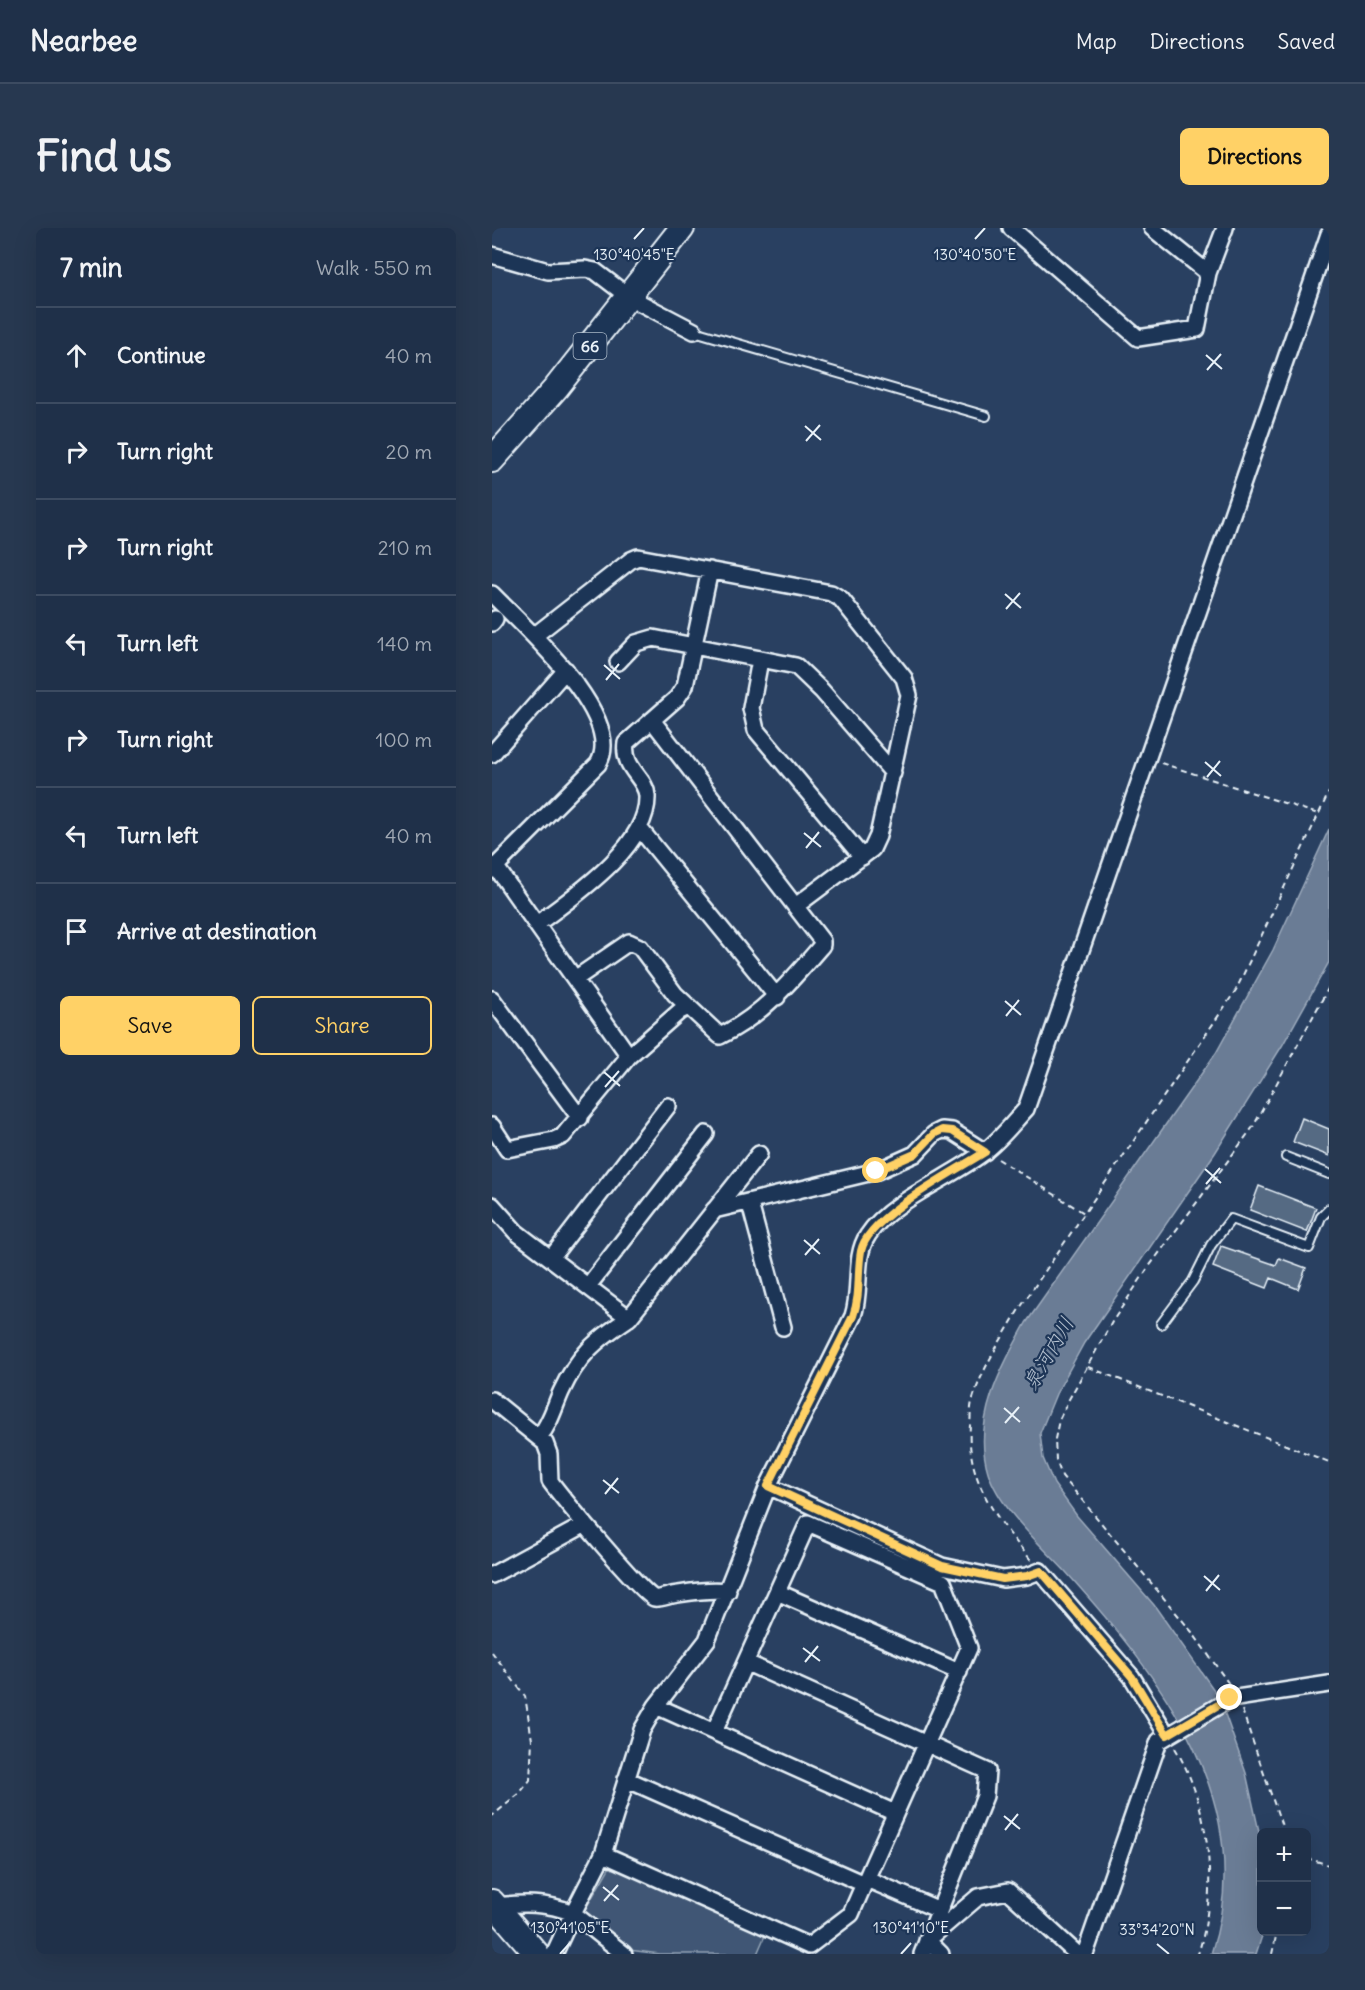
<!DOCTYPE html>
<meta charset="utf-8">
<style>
:root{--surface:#1f3049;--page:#273850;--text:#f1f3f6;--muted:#a1a9b4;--line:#3c4b61;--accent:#ffd166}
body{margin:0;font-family:Delius,"Klee One",sans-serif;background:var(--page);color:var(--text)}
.controls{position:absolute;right:18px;bottom:18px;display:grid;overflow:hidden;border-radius:9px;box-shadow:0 6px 24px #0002}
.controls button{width:54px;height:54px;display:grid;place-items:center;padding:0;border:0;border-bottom:2px solid var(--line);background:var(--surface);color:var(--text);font:30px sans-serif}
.stop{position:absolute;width:18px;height:18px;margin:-14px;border:4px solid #ffd166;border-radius:50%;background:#fff}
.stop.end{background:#ffd166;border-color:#fff;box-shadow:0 2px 6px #0008}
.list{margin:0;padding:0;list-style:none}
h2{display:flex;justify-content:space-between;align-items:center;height:78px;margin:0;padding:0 24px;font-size:26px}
h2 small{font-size:20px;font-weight:400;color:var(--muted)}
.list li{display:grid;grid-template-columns:39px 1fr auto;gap:18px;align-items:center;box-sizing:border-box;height:96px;padding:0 24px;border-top:2px solid var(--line)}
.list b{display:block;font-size:22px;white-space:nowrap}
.list em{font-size:20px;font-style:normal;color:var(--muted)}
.actions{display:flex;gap:12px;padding:18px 24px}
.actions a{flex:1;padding:14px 0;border:2px solid var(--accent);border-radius:9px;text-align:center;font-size:21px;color:var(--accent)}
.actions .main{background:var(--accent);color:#111}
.icon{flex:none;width:33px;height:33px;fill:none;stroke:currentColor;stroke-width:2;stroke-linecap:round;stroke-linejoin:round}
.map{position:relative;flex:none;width:837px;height:1726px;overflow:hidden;border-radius:9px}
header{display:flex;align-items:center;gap:36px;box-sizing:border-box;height:84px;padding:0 30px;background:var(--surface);border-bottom:2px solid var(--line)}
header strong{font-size:28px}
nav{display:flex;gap:33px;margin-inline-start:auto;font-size:21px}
.intro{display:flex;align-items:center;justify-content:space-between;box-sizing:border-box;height:144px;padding:0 36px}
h1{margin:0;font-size:42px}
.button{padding:15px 27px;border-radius:9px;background:var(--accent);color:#111;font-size:21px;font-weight:700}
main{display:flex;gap:36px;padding:0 36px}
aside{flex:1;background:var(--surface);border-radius:9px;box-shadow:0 6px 24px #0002}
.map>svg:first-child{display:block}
.green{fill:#415774;stroke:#94a4b6;stroke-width:1.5}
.water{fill:#6b7c95;stroke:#9dabbd;stroke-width:1.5}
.building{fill:#556a83;stroke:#e8f1f8;stroke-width:1.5}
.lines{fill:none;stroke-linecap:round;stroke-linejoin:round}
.service-casing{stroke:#e8f1f8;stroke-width:12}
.minor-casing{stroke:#e8f1f8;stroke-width:20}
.primary-casing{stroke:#e8f1f8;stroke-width:28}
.path{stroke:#e8f1f8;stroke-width:2;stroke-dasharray:6 4.5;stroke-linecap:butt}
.service{stroke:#1d3557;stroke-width:8}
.minor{stroke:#1d3557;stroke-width:15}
.primary{stroke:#1d3557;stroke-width:24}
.route{stroke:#ffd166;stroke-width:8}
.ticks{fill:none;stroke:#e8f1f8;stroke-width:2}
.labels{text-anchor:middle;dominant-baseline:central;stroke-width:4.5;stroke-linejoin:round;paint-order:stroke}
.shield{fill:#1d3557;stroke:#abb9c8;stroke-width:1.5}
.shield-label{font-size:16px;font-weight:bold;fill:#e8f1f8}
.water-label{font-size:20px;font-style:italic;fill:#b6c2d0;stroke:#1d3557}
.ticks-label{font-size:15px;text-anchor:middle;fill:#e8f1f8;stroke:#1d3557;stroke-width:4.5;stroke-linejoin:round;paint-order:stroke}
</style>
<header>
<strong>Nearbee</strong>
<nav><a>Map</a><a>Directions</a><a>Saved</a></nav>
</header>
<div class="intro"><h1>Find us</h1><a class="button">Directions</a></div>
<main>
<aside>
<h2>7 min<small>Walk · 550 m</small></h2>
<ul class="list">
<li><svg class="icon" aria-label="ahead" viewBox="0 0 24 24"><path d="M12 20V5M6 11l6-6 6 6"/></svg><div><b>Continue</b></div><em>40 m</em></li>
<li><svg class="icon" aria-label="right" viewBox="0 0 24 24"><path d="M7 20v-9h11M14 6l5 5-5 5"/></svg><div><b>Turn right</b></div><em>20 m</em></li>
<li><svg class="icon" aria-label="right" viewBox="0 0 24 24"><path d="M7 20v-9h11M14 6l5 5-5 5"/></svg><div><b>Turn right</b></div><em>210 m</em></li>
<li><svg class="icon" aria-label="left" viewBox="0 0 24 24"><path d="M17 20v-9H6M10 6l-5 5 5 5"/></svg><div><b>Turn left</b></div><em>140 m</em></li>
<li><svg class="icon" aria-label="right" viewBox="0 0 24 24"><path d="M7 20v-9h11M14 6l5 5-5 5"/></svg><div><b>Turn right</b></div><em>100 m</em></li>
<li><svg class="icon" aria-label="left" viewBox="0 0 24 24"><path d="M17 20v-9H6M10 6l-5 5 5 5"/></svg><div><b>Turn left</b></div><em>40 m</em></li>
<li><svg class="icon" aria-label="arrive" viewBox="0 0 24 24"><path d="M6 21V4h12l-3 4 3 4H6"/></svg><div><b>Arrive at destination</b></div></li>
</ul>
<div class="actions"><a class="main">Save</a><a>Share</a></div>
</aside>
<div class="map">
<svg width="837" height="1726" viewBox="0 0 837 1726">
<rect width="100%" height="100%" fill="#294061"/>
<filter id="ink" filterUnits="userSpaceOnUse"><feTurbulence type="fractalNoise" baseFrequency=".0167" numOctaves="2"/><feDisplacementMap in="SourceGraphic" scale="12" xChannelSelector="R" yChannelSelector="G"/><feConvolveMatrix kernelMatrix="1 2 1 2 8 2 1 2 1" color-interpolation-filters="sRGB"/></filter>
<g filter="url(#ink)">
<path class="green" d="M120,1635L275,1703L265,1726H168L137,1722L91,1685Z"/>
<path class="water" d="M837,601V734L790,818L723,925L592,1115L564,1166L548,1205L551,1230L562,1256L585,1288L662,1377L727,1469L754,1545L769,1612L770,1708L764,1726H719C769,1575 669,1450 574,1344C549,1317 507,1280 496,1244C480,1191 509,1140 534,1095L724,825L781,722Z"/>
<path class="building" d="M810,890L837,901V928L801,914Z
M767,958L824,980L815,1004L758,982Z
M729,1018L784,1037L787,1030L814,1040L806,1061L779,1050L775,1060L721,1039Z"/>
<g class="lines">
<g class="service-casing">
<path id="service" d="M202,103L494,188
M794,929L837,946
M669,1096L701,1053L719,1017L739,991L817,1020L829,989L837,981"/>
</g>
<g class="minor-casing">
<path id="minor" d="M519,0L646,110L705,101L716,45
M660,0L716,45L733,0
M0,27L56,43L93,41L103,43L137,69L202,103
M0,366C31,398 135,489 106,536L0,642
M0,395L3,391
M42,408L139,332L146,329L339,365L349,371L412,450L417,467L386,608L380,621L305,677
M268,432L259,480L264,502L370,629
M126,434L144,415L161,410L304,438L330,463L401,545
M0,526L74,442
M148,601L285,769
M4,639L137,828
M45,696C81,669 157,618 155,568C154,549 130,541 134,515L185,470L193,458L218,342
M83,751L137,714L148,719L183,766L228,808C270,788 300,752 330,717V713L160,492
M0,771L88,890
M0,898L15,921L62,912L71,908L137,828L188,783L197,779
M258,976L291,1099
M0,977L24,1004L137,1090L267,926
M222,982L385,943L423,926L442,906L450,902L460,903L493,924
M59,1030L176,878
M96,1058L214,906
M0,1172L53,1215L57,1226L58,1253C68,1267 152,1368 162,1370C167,1371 175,1368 180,1367C199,1364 217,1361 236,1363
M47,1209C58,1196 62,1180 69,1164C86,1127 104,1112 137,1090
M276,1258L450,1338L511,1351L535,1348L548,1343L640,1449L675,1507
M0,1347L92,1297
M285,1364L467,1444
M255,1435L495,1543L493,1568L430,1726
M164,1478L403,1585
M134,1551L372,1656L477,1420L451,1354L316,1295L222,1504
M111,1626L317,1718L359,1686L372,1656
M375,1651L447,1682
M3,1678C31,1675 54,1674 81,1685L111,1626L150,1502L164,1478L215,1412L276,1258L361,1088C370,1062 361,1029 376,1007C397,974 460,949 492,924C508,912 521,895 534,881L837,6
M438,1710L486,1669L516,1663L585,1726
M435,1712L449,1726
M62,1726L81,1685L132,1726
M593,1726L667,1513L738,1471L837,1456"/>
</g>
<g class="primary-casing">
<path id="primary" d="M0,232L64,160L190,0
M0,1674L45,1726"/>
</g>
<path class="path" d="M669,535L826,586
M506,931L592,985
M596,1139L837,1234
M539,1332C505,1291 474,1253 478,1197C479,1190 478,1181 480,1174C489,1142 509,1112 526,1083L744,762L837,564
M0,1424L33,1468L40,1512L38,1552L27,1566L0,1588
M737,1456L700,1404L570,1248L564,1232L563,1211L567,1192L576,1173L620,1094L656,1040L761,899L837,759
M750,1482L792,1604
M683,1520C718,1577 727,1663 706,1726
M814,1630L837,1637
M780,1726L785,1704"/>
<use href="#service" class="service"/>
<use href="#minor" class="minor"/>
<use href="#primary" class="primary"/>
</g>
</g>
<g class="lines" filter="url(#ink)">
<path class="route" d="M384,943L423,926L442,906L450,902L460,903L493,924C462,944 376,988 369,1023C365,1045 369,1066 361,1088L276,1258L450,1338L511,1351L535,1348L549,1343L640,1449L675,1507L738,1470"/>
</g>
<path class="ticks" d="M142,11L152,0M483,11L493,0M714,127L730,141M715,142L729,126M313,198L329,212M314,213L328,197M513,366L529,380M514,381L528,365M112,437L128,451M114,452L127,436M713,534L729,548M715,549L728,533M312,605L329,619M314,620L327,604M513,773L529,787M514,788L527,772M112,844L128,858M113,859L127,843M713,941L729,955M714,956L728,940M312,1012L328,1026M313,1027L327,1011M512,1180L528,1194M513,1195L527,1179M111,1252L127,1265M113,1266L126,1250M712,1348L728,1362M714,1363L727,1347M311,1420L328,1433M313,1434L326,1418M512,1588L528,1601M513,1602L526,1586M111,1659L127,1672M112,1673L126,1657M665,1716L677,1726M68,1726L78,1715M409,1726L419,1715"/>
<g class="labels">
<rect class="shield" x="81.5" y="105" width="33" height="26" rx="4.5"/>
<g class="shield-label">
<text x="98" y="118">66</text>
</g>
<g class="water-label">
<text transform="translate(556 1125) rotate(-60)">泉河内川</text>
</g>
</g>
<g class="ticks-label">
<text x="142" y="32">130°40'45"E</text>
<text x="483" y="32">130°40'50"E</text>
<text x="78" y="1705">130°41'05"E</text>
<text x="419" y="1705">130°41'10"E</text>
<text x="665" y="1707">33°34'20"N</text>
</g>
</svg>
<div class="controls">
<button>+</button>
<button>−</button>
</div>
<div class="stop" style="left:384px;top:943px"></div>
<div class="stop end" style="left:738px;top:1470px"></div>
</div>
</main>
